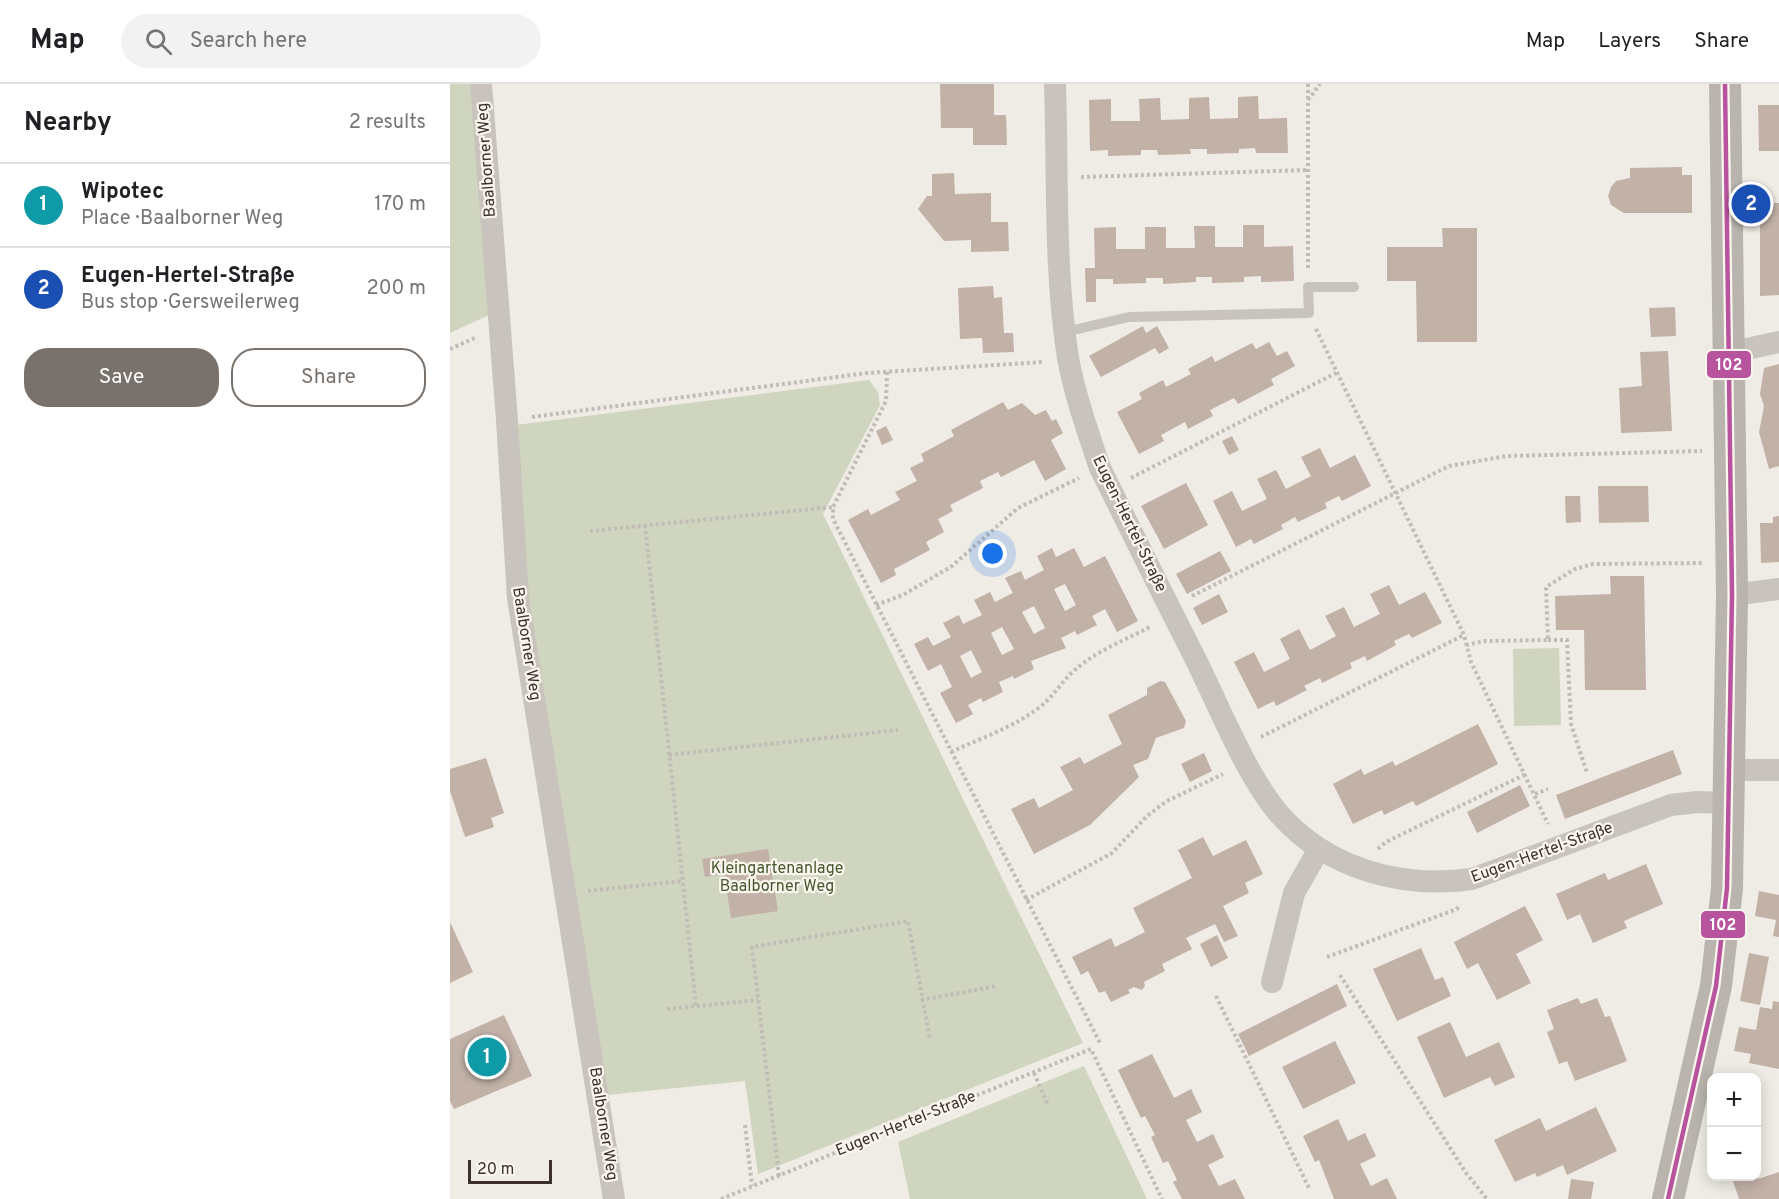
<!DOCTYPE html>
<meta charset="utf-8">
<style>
:root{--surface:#fff;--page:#f2f2f2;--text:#202124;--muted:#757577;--line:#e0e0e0;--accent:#79726c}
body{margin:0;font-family:Overpass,sans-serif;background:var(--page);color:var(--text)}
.controls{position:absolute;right:18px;bottom:18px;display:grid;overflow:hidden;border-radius:12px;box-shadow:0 3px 15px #0003}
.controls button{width:54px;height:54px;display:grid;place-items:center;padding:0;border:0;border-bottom:2px solid var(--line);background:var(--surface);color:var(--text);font:30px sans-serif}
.scale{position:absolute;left:18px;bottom:15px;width:84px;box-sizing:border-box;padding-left:6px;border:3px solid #3a312b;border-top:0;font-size:16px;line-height:21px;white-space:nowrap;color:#3a312b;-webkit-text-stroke:4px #faf6ee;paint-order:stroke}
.you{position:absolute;left:543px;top:470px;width:21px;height:21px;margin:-15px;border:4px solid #fff;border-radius:50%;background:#1a73e8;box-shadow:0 0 0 9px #1a73e833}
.badge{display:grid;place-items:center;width:39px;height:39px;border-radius:50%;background:var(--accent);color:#fff;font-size:20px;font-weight:700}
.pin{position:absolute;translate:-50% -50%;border:3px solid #fff;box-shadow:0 2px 6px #0006}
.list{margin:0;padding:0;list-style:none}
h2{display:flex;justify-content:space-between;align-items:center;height:78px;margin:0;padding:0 24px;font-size:26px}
h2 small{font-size:20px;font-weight:400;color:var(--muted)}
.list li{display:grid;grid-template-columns:39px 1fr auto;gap:18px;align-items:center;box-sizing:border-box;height:84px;padding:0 24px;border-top:2px solid var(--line)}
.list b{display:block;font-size:22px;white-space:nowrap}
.list p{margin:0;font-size:20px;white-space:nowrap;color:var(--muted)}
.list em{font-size:20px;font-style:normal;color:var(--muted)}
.actions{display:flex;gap:12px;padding:18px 24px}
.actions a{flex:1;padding:14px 0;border:2px solid var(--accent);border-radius:24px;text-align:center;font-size:21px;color:var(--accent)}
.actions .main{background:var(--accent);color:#fff}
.icon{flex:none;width:33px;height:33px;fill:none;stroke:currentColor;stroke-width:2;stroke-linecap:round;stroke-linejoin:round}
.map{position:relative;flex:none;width:1329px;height:1115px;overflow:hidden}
header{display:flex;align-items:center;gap:36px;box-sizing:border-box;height:84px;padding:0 30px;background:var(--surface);border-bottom:2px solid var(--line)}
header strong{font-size:28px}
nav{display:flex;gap:33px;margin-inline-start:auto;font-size:21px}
.search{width:420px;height:54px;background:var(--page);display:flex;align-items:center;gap:15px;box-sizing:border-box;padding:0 21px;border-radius:33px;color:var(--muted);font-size:22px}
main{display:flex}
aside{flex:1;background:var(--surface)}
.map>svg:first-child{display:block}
.green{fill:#cfd5bf}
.building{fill:#c2b1a7;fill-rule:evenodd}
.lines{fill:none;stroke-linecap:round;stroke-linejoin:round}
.path{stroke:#c1bcb6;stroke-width:4;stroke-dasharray:3 3;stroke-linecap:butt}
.lane{stroke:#c9c3bd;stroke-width:10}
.street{stroke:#c9c3bd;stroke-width:22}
.secondary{stroke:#b9b4ae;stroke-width:32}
.bus-1-casing{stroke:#faf6ee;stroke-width:9}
.bus-1{stroke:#b8549e;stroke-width:4.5}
.labels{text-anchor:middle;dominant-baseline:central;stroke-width:4.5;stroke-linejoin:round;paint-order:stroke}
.street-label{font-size:16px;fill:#3a312b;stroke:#faf6ee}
.park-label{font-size:16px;fill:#46582f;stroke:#faf6ee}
.line-badge{stroke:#faf6ee;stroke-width:2}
.badge-label{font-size:16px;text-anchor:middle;font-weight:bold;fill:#fff}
</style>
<header>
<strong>Map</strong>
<div class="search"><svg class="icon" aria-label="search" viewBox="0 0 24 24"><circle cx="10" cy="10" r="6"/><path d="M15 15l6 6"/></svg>Search here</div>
<nav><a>Map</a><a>Layers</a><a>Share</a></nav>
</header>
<main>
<aside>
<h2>Nearby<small>2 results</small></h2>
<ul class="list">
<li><span class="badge" style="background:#0f9aa8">1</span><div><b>Wipotec</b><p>Place · Baalborner Weg</p></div><em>170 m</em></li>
<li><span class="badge" style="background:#1a4fb4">2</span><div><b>Eugen-Hertel-Straße</b><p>Bus stop · Gersweilerweg</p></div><em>200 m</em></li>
</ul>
<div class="actions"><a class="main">Save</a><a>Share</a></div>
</aside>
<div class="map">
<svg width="1329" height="1115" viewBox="0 0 1329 1115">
<rect width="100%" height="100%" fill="#efebe5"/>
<path class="green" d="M0,0H22L39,231L0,249Z
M419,296L428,308L430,321L373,430L633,959L308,1090L295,997L157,1011L77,513L66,341Z
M1109,564L1111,641L1064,642L1063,565Z
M634,982L697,1115H460L448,1058Z"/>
<path class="building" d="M490,0H544V31H556L557,61H523V44H491Z
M808,12L809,35L837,34L838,69H806L805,64L789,65V69L757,70V65H740L741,70L708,71L707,66H691V71L658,72V66L640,67L639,16L661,15V37H690L689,15L710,14L711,36L739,35V14L759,13L760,35L788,34V13Z
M1308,21H1329V67H1309Z
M1232,83V91H1242V129H1174L1161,121L1158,112L1161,103L1166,97L1180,94V84Z
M504,89L505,110L541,109V138H558L559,167L521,168V156L494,157L468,125L477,112H482V90Z
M1310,119H1329V211L1310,212Z
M793,141H814V163L843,162L844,197L811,198V192L794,193V198L762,199V193H746V198L713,200V194H696V199L663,200V195H646V218H636L635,184H645L644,144L666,143V165H695V143H716V164H745L744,142H765V163H793Z
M992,144H1027V258H967L966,197H937V163H993Z
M543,202L544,214L552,213L554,249H563L564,268L533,269L532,254L510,255L508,204Z
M1225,223L1226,252L1201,253L1199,224Z
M693,242L696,249L707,242L719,264L709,270L705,264L651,293L639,272Z
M819,258L827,272L837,267L845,282L821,295L824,301L788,320L784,314L760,326L763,332L738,345L735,338L711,351L714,357L689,370L667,328L692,315L689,309L713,296L716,303L741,290L738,285L762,272L765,278L802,259L806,265Z
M1218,267L1222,347L1171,349L1169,304L1192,302L1190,268Z
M1329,280V382L1319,385L1309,348L1314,322L1310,310L1314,284Z
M553,318L558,326L572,319L585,331L596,326L602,337L606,335L613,349L601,356L616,385L595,397L584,376L551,393L548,388L530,397L533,404L500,421L503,427L488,435L494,448L476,458L480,466L444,485L446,491L431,499L398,436L418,425L421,431L450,416L445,408L467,397L460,384L474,377L471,370L504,352L501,346Z
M436,342L443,356L432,361L426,347Z
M782,352L789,366L779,371L772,357Z
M870,364L880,384L905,371L921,402L892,417L889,412L875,419L877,424L848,438L845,433L831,441L833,445L804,460L801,455L786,463L763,417L782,407L792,427L817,415L807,395L826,386L836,405L861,392L851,373Z
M736,399L758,441L714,465L691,422Z
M1148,402H1198L1199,438L1149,439Z
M1115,412H1130L1131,438L1116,439Z
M1329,432V478L1311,479L1310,439H1323V433Z
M602,464L606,473L624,464L634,483L655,472L688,537L667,548L655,525L642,532L647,541L627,551L625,547L611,554L616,564L581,577L584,585L564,595L563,592L549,598L553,608L533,618L531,614L518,621L523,630L506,639L490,609L502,603L491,580L478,587L464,560L478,553L483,562L501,553L493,539L509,531L513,540L532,531L524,516L540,508L545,518L563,509L555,494L571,487L575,496L594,486L587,472ZM615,500L626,521L615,527L604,505ZM584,522L595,544L584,550L572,528ZM552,543L564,565L552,571L541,549ZM521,566L532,588L521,594L510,572Z
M770,467L781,487L737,510L726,490Z
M1160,492H1194L1196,606H1135L1134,546H1106L1105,512L1161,510Z
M939,501L949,521L975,508L992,539L962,554L959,550L944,557L946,561L917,577L915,572L900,579L902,584L872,599L870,594L854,602L857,606L826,622L824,617L808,625L784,578L804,568L814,588L840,575L830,555L849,545L860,566L886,552L875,532L894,523L904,543L930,530L920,510Z
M769,510L778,528L752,541L743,524Z
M710,597L715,598L736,637L734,644L706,654L698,675L683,681L689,693L640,741L584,770L561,725L584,714L589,724L623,706L610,683L630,673L634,680L672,660L658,631L697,611V604Z
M1028,640L1048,680L966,722L963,717L934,731L932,726L903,740L883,700L911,685L914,691L943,677L945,682Z
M1223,666L1232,690L1115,735L1106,711Z
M754,669L762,687L740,698L731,680Z
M36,674L54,729L41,734L44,743L15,753L0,707V685Z
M1070,701L1080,722L1027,749L1017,728Z
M753,753L763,772L796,756L813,790L795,799L799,809L773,822L788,852L774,858L765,840L736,854L742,865L712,880L715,887L694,898L695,902L692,906L684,903L678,906L680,909L661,918L655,907L649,909L638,887L631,891L622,873L661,854L665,863L695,848L683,824L742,794L728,766Z
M318,765L328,827L281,834L274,790L255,793L252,775Z
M1196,780L1213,820L1174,837L1177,844L1143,859L1130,830L1117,836L1106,810L1155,789L1158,796Z
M1309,807L1329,811V853L1323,852L1326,836L1305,832Z
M1075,822L1093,856L1066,870L1081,899L1047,916L1028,879L1017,885L1004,858Z
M0,838L23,888L0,899Z
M767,851L778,874L761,883L750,860Z
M971,864L985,896L993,893L1001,912L947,937L923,885Z
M1299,869L1319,873L1310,921L1290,917Z
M887,900L897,922L799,972L788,950Z
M1128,914L1131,920L1147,914L1155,933L1160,932L1177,977L1125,997L1117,977L1109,980L1097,948L1104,945L1097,926Z
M1323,917L1329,918V985L1299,979L1301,970L1284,967L1289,943L1306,946L1310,923L1322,925Z
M54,931L82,992L4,1025L0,1017V955Z
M1000,938L1016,973L1049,958L1065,993L1045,1002L1040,993L994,1014L967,953Z
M885,957L906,999L853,1025L832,983Z
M702,970L724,1014L741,1005L752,1028L736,1036L747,1058L763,1050L774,1073L758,1081L769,1102L785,1095L795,1115H732L723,1098L727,1096L718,1077L713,1079L701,1053L705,1051L695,1032L691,1034L668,986Z
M1146,1023L1167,1067L1117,1091L1113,1081L1087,1093L1085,1089L1065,1098L1044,1056L1090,1034L1096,1047Z
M888,1035L898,1057L915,1049L926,1072L910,1080L921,1102L937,1094L947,1115H884L869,1076L865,1078L853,1052Z
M1329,1088V1115H1289L1282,1094L1307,1092L1308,1095Z
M1121,1095L1144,1098L1141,1115H1118Z"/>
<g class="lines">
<path class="path" d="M858,0V16
M631,93L858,86
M858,184V16L870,0
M866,245L1014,551L1021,578L1098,740
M0,265L27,253
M437,288L436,317L383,423V435L651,961
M82,333L417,289L593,278
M681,394L886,289
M195,441L246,922
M140,447L383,423
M742,512L999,382L1057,372L1252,367
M426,521L453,511L502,482L568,424L629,394
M1098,556H1117L1121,640L1137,689
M1016,561L1035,557L1098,556L1096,503L1125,485L1143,480L1253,479
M811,653L1014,551
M501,668C531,654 565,643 591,622C605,611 613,595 626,585C648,566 677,555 702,542
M219,671L448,646
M1085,710L1098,705
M928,765L936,758L1076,690
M138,807L233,797
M576,816L662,769L697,732L717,717L773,690
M877,873L1007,825L1009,820
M890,891L1016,1089L1037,1115
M766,912L859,1104
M471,916L547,902
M217,925L308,916
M584,989L598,1021
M295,1041L302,1102
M329,1092L302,863L458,837L480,955
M271,1115L641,965L712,1115"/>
<path class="lane" d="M615,248L679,233L859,229L858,203H904"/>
<path class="street" d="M31,0L57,336L68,514L164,1115
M605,0C608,91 604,185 618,274C625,312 638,348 650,384C682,449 715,515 748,580C770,625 798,695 831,732C879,785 952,805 1022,795L1221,721L1247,718L1280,719
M1278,269L1329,258
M1282,511L1329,505
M1281,686H1329
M822,898L844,809L869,765"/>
<path class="secondary" d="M1218,1115L1266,902L1277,804L1282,511L1275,0"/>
<g class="bus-1-casing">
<path id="bus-1" d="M1218,1115L1266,902L1277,804L1282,511L1275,0"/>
</g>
<use href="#bus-1" class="bus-1"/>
</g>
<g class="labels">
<g class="street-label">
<text transform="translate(37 76) rotate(-94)">Baalborner Weg</text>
<text transform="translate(679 440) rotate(64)">Eugen-Hertel-Straße</text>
<text transform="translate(76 560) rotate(81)">Baalborner Weg</text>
<text transform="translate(1092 769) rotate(-20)">Eugen-Hertel-Straße</text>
<text transform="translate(153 1040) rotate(81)">Baalborner Weg</text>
<text transform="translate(456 1040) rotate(-22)">Eugen-Hertel-Straße</text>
</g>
<g class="park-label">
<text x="327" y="785">Kleingartenanlage<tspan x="327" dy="18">Baalborner Weg</tspan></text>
</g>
</g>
<g class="line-badge">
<rect x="1256" y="266" width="46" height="29" rx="6" fill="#b8549e"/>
<rect x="1250" y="826" width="46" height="29" rx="6" fill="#b8549e"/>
</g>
<g class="badge-label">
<text x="1279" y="286">102</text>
<text x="1273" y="846">102</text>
</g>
</svg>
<div class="controls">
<button>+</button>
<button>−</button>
</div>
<div class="scale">20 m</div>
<div class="you"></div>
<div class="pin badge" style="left:37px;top:973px;background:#0f9aa8">1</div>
<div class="pin badge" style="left:1301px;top:120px;background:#1a4fb4">2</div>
</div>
</main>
